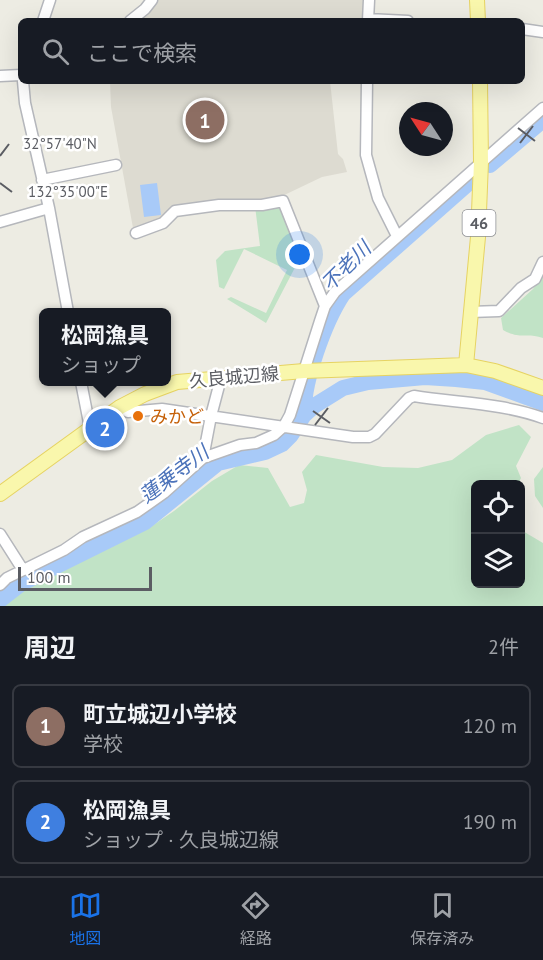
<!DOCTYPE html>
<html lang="ja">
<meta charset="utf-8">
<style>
:root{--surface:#171b24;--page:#242831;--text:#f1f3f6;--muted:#9ea1a6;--line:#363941;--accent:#1a73e8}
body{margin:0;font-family:"PT Sans","Noto Sans JP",sans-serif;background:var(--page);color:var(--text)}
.controls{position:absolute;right:18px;bottom:18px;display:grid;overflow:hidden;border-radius:9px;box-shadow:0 6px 24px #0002}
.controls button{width:54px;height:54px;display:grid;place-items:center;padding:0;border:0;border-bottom:2px solid var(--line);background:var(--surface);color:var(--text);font:30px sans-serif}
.compass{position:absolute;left:399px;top:102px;width:54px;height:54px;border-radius:50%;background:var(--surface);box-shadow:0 6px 24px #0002;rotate:306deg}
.scale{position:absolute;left:18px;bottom:15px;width:134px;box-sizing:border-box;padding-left:6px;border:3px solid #5b5d63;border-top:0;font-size:16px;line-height:21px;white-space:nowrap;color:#5b5d63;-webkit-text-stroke:4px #fff;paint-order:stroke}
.you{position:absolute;left:300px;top:255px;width:21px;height:21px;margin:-15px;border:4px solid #fff;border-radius:50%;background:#1a73e8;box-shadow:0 0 0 9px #1a73e833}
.badge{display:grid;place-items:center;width:39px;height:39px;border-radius:50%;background:var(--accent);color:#fff;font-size:20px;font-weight:700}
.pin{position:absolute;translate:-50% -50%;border:3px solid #fff;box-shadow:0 2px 6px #0006}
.popup{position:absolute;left:39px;top:308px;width:132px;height:78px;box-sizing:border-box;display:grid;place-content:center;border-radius:9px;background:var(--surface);filter:drop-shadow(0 2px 4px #0005);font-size:20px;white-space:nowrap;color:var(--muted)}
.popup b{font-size:22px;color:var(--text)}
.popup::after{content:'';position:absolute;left:50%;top:100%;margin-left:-12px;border:12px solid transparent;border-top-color:var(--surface)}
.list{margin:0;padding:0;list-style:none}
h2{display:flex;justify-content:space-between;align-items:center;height:78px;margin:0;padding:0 24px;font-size:26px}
h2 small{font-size:20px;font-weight:400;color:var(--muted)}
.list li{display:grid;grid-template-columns:39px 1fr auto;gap:18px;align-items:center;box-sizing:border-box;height:84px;margin:0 12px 12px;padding:0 12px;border:2px solid var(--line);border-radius:9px}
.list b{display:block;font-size:22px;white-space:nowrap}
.list p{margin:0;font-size:20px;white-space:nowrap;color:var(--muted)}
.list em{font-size:20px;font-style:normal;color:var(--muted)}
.icon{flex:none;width:33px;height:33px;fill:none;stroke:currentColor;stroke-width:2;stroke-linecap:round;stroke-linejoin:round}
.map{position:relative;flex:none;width:543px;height:606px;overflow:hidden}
.search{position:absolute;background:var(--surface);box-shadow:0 6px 24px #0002;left:18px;right:18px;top:18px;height:66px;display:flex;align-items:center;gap:15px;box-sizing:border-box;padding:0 21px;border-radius:9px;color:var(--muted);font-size:22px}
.sheet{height:270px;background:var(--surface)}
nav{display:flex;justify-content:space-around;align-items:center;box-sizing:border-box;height:84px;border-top:2px solid var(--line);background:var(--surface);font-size:16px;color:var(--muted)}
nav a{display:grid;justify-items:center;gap:3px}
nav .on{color:var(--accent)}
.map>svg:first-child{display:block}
.education{fill:#dddbd1}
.green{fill:#c1e3c6}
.water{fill:#a8caf8}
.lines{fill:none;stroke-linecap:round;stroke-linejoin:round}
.river{stroke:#a8caf8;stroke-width:16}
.minor-casing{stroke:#b5b7bc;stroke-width:13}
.major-casing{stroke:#e6d362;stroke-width:16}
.minor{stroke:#fff;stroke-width:10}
.major{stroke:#f9f7ac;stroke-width:14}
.ticks{fill:none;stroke:#5b5d63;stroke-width:2}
.food-dot{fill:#e8710a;stroke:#fff;stroke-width:2}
.labels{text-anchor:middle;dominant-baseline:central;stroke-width:5;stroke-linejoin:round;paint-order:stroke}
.shield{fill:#fff;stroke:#8c8e92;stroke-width:1.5}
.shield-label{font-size:16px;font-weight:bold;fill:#5b5d63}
.street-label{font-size:18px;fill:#5b5d63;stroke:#fff}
.food-label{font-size:18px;fill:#c56008;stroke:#fff;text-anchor:start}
.water-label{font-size:20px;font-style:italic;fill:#4c73ba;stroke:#fff}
.ticks-label{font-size:15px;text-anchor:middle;fill:#5b5d63;stroke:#fff;stroke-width:5;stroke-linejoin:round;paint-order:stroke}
</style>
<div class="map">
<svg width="543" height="606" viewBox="0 0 543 606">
<rect width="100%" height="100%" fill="#edece3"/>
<path class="education" d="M156,0H366L364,21H137L144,17Z
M110,81H330L338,154L343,159L347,172L322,177L276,199L211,200L173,207L163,219L133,228L111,107Z"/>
<path class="green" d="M282,205L301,256L266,323L227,299L231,297L266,313L287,270L244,249L224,289L219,287L216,260L225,251L260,246L255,206Z
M543,275V338C526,332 521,340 503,330L501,318L533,289Z
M519,425L531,437L516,466L521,478L518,484H476V584H520L521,530L543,543V606H2L7,599L44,573L79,554L149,528L174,511L212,481L239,465L268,468L290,507L304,503L307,490L302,472L316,455L383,467L418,468L452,460L486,435Z
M543,467V508L535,496L534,479Z"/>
<path class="water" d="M157,183L161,215L144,217L140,185Z"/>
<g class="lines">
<path class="river" d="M490,165L543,120
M304,415C302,383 325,321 343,294L472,180
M0,600L22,583L145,522L218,463L265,452L282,444L291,435L304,415L314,406L343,388L368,382L425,377L456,379L485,382L543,403"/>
<g class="minor-casing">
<path id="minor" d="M368,19L408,21
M43,21L50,0
M130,21L145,9L152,0
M368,21L369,0
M522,29L543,32
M0,76L21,75
M23,81L25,103L49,208L68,312
M367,81L366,155L378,198L397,236
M42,180L116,165
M0,222L49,208
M136,233L163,223L175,211L219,205H262L283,201L325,306
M470,312L499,311L521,288L535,279L543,262
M81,382L90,428
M120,407L128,412L162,409L353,437H369L375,434L409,398L414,396C457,403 502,403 543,418
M203,458L211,416L221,378
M0,534L23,570
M0,585L7,578L64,550L83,537L137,512L164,493L203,458L240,445L256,443L274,435L284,426L290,415L320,321L325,306L335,292L543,108"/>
</g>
<g class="major-casing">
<path id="major" d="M477,0L478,21
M466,365L478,237L481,162L480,81
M0,494L120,407L145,394L177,382L304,371L466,365L495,371L543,388"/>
</g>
<use href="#minor" class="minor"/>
<use href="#major" class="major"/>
</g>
<path class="ticks" d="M518,128L535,141M520,143L533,126M0,156L9,144M0,183L12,192M313,411L330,423M315,425L328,408"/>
<circle class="food-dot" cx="138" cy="416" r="6"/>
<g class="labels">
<rect class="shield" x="462.5" y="210" width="33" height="26" rx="4.5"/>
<g class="shield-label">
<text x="479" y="223">46</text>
</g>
<g class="street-label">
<text transform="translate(234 377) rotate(-5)">久良城辺線</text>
</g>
<g class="food-label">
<text x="150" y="416">みかど</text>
</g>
<g class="water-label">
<text transform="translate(346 266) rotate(-45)">不老川</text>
<text transform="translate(174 474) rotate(-37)">蓮乗寺川</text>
</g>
</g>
<g class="ticks-label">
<text x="60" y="149">32°57'40"N</text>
<text x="68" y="197">132°35'00"E</text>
</g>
</svg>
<div class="controls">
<button><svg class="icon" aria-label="locate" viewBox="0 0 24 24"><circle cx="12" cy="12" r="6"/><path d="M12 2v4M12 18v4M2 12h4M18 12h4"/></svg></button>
<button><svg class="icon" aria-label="layers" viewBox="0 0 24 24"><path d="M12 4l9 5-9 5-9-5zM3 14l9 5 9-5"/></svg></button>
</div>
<svg class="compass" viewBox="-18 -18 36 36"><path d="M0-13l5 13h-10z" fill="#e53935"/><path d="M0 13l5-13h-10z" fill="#9ea1a6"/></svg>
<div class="scale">100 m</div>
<div class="you"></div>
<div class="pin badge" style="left:205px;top:120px;background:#8d6e63">1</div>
<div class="pin badge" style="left:105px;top:428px;background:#3f7fe0">2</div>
<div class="popup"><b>松岡漁具</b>ショップ</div>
<div class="search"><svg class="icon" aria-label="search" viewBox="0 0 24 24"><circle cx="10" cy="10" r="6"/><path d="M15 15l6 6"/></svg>ここで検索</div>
</div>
<section class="sheet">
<h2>周辺<small>2件</small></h2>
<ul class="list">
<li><span class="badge" style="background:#8d6e63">1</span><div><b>町立城辺小学校</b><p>学校</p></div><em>120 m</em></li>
<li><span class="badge" style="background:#3f7fe0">2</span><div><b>松岡漁具</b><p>ショップ · 久良城辺線</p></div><em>190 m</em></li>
</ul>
</section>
<nav>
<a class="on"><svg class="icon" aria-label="map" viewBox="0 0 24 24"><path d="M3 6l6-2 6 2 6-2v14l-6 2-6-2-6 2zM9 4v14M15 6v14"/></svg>地図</a>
<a><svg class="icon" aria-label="directions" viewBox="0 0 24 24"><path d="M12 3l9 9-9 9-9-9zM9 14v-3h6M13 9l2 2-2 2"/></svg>経路</a>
<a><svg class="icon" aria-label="saved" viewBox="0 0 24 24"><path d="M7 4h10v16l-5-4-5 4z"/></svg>保存済み</a>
</nav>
